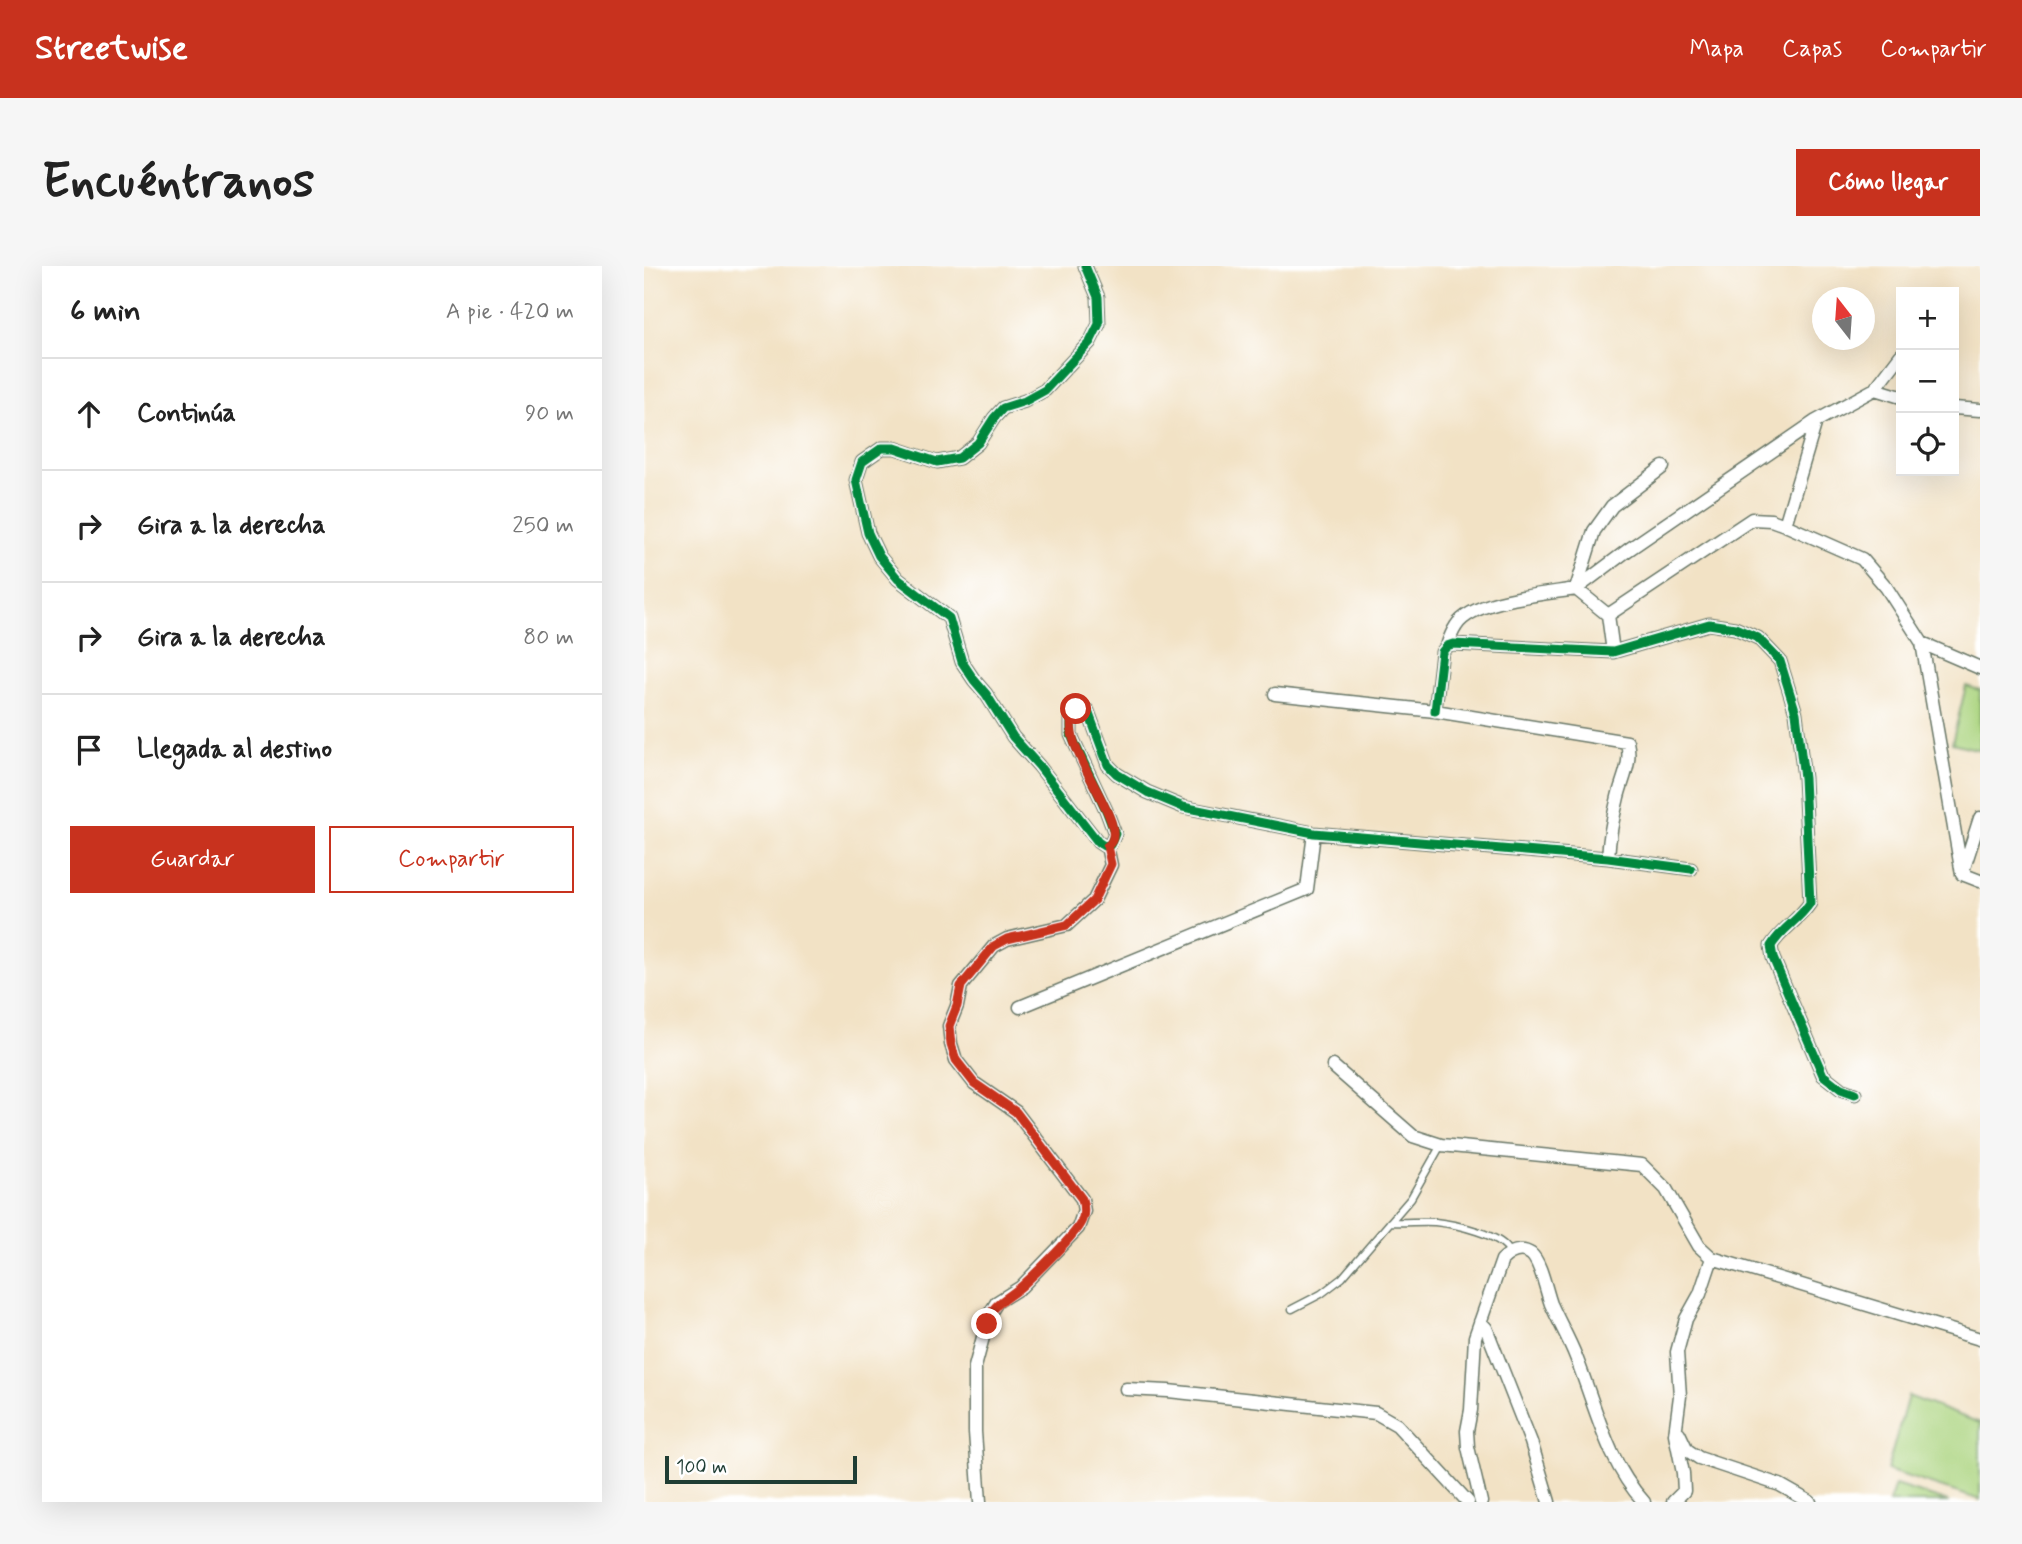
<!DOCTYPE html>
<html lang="es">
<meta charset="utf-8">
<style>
:root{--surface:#fff;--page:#f6f6f6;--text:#222;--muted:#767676;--line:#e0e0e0;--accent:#c8321e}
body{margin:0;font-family:Mynerve,sans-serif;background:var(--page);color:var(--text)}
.controls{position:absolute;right:21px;top:21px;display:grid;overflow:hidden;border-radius:0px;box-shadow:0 7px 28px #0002}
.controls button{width:63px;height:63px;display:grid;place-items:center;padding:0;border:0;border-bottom:2px solid var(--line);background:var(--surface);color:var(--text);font:35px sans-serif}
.compass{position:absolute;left:1168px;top:21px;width:63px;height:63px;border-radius:50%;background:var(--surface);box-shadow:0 7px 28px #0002;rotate:343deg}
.scale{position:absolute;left:21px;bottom:18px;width:192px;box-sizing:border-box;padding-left:7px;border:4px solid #1f3d34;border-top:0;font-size:19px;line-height:24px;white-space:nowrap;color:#1f3d34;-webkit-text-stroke:5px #fff;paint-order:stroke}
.stop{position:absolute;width:21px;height:21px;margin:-16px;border:5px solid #c8321e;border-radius:50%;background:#fff}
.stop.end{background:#c8321e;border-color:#fff;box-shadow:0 2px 7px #0008}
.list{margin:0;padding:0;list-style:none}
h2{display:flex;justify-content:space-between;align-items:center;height:91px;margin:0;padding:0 28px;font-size:30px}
h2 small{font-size:23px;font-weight:400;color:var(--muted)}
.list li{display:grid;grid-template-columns:46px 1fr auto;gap:21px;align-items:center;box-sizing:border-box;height:112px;padding:0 28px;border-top:2px solid var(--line)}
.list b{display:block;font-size:26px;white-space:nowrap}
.list em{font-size:23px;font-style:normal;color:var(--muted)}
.actions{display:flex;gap:14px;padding:21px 28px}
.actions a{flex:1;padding:16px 0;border:2px solid var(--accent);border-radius:0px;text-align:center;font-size:24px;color:var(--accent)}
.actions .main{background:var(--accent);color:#fff}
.icon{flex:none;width:38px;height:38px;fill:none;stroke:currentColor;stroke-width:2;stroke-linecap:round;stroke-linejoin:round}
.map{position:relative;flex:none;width:1336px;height:1236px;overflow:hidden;border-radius:0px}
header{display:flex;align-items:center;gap:42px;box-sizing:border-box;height:98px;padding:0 35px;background:var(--accent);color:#fff}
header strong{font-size:33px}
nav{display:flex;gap:38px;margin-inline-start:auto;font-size:24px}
.intro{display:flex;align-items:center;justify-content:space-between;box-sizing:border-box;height:168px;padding:0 42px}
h1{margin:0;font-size:49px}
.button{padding:18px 32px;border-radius:0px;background:var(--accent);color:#fff;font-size:24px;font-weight:700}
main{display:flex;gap:42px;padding:0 42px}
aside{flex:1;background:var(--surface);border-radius:0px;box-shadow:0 7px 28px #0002}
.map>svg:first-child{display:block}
.green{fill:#abd47f;stroke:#65885a;stroke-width:2}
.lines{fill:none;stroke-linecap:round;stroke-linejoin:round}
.lane-casing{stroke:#697767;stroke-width:9}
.street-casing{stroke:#697767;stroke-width:15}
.lane{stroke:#fff;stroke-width:6}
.street{stroke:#fff;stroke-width:12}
.cycleway-casing{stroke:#fff;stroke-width:13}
.cycleway{stroke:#00873e;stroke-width:9}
.route{stroke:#c8321e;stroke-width:9}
</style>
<header>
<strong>Streetwise</strong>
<nav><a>Mapa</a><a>Capas</a><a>Compartir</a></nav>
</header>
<div class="intro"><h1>Encuéntranos</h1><a class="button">Cómo llegar</a></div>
<main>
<aside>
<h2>6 min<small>A pie · 420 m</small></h2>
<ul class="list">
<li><svg class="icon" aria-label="ahead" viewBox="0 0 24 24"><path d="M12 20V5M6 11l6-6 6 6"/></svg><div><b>Continúa</b></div><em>90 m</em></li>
<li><svg class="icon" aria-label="right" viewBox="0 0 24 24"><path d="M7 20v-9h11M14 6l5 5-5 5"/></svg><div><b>Gira a la derecha</b></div><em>250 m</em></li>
<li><svg class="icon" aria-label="right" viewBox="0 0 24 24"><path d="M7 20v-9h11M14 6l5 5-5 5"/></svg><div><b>Gira a la derecha</b></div><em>80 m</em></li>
<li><svg class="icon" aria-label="arrive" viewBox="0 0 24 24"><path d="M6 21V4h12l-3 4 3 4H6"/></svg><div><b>Llegada al destino</b></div></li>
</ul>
<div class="actions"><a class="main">Guardar</a><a>Compartir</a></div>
</aside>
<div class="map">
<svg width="1336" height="1236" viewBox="0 0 1336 1236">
<rect width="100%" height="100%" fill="#fff"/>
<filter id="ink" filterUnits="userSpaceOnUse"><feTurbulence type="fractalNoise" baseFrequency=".0143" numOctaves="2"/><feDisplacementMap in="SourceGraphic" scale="14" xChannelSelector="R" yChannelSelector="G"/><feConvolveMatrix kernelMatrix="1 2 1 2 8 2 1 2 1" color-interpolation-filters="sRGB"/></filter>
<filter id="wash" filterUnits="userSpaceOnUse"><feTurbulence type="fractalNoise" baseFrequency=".00686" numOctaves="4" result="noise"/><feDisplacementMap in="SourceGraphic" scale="28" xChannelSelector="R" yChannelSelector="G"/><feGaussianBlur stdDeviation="1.57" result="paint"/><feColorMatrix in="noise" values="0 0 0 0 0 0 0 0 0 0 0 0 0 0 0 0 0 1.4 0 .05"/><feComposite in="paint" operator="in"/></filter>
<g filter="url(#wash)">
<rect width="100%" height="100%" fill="#f2e2c5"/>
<path class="green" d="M1322,420L1336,424V484L1308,477Z
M1264,1130L1336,1157V1234L1243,1204Z
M1251,1219L1305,1236H1245Z"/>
</g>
<g filter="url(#ink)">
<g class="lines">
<g class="lane-casing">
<path id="lane" d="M746,956C761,957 776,955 791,956C810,958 859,968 866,987
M648,1043L677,1028L698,1012L767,932L797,879"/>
</g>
<g class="street-casing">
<path id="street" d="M441,0L454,31L455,58L446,76L401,124L381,135L359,142L350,152L334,177L315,192L293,196L251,182H238L218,196L212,214L224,267L235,290L254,313L305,352L318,396L330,414L342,428L369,471L395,500L454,576L460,580L466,579L471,568L462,544L427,469V451L432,443L438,441L444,445L464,499L473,508L503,526L539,541L670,567L964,592L1047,603
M1231,123L1257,131
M1310,142L1336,144
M1019,201L968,240L950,265L932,323L984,284L1172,155L1231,123L1257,89
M1141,259L1172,155
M964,349L1108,253L1127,254L1141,259L1218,293L1242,321L1278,377L1336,402
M1278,377L1318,608
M803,380C805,374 808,366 812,360C829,333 902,328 932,323L964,349L969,386
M631,428L791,445L983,476C988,497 979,511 974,531C969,551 965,571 964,592
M791,445L798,386L803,380L809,378L969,386L1065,358L1091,362L1114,372L1136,395L1152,447L1160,512L1166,637C1154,655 1138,662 1127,680L1129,692L1179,809L1197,823L1211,828
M1319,605L1336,552
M1318,608L1336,615
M376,741L663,623L670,567
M689,800L769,870L797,879L998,899L1022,923L1055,980L1068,992L1336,1073
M836,1056L842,1062L887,1176L905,1236
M482,1123L524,1125L732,1147L753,1159L824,1236
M1035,1167L1043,1184L1055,1192L1136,1219L1166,1236
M336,1236L331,1166V1101L345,1049L353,1036L377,1021L434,962L440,945L438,933L372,846L330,817L312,794L307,778L305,760L313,740L317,720L350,680L363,673L423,659L450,634L467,599L463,580
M837,1236L824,1181L823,1165L827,1144L831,1071L858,994C866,986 877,981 887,988C897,996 902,1025 907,1038C915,1056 925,1073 932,1091C952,1141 963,1196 1000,1236
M1029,1236L1040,1225L1039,1207L1031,1168L1036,1130L1033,1086L1042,1053L1056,1028L1068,992"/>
</g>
<use href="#lane" class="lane"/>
<use href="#street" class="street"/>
<g class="cycleway-casing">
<path id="cycleway" d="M441,0L454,31L455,58L446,76L401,124L381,135L359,142L350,152L334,177L315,192L293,196L251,182H238L218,196L212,214L224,267L235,290L254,313L305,352L318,396L330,414L342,428L369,471L395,500L454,576L460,580L466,579L471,568L462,544L427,469V451L432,443L438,441L444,445L464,499L473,508L503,526L539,541L670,567L964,592L1047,603
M791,445L798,386L803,380L809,378L969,386L1065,358L1091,362L1114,372L1136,395L1152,447L1160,512L1166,637C1154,655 1138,662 1127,680L1129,692L1179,809L1197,823L1211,828"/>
</g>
<use href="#cycleway" class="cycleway"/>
</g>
</g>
<g class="lines" filter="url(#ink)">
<path class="route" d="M343,1058C348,1036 364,1033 379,1019C391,1008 433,968 438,954C441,947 440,941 438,933L372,846L330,817L312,794L307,778L305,760L313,740L317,720L350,680L363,673L423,659L450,634L467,598L463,580C493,562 406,476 432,443"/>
</g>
</svg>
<div class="controls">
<button>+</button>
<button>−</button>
<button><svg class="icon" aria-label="locate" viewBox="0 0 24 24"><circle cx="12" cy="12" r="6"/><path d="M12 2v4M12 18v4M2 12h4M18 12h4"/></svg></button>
</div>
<svg class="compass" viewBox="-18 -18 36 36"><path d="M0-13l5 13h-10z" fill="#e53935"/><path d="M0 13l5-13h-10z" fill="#767676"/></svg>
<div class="scale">100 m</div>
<div class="stop" style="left:432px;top:443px"></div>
<div class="stop end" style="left:343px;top:1058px"></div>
</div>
</main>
